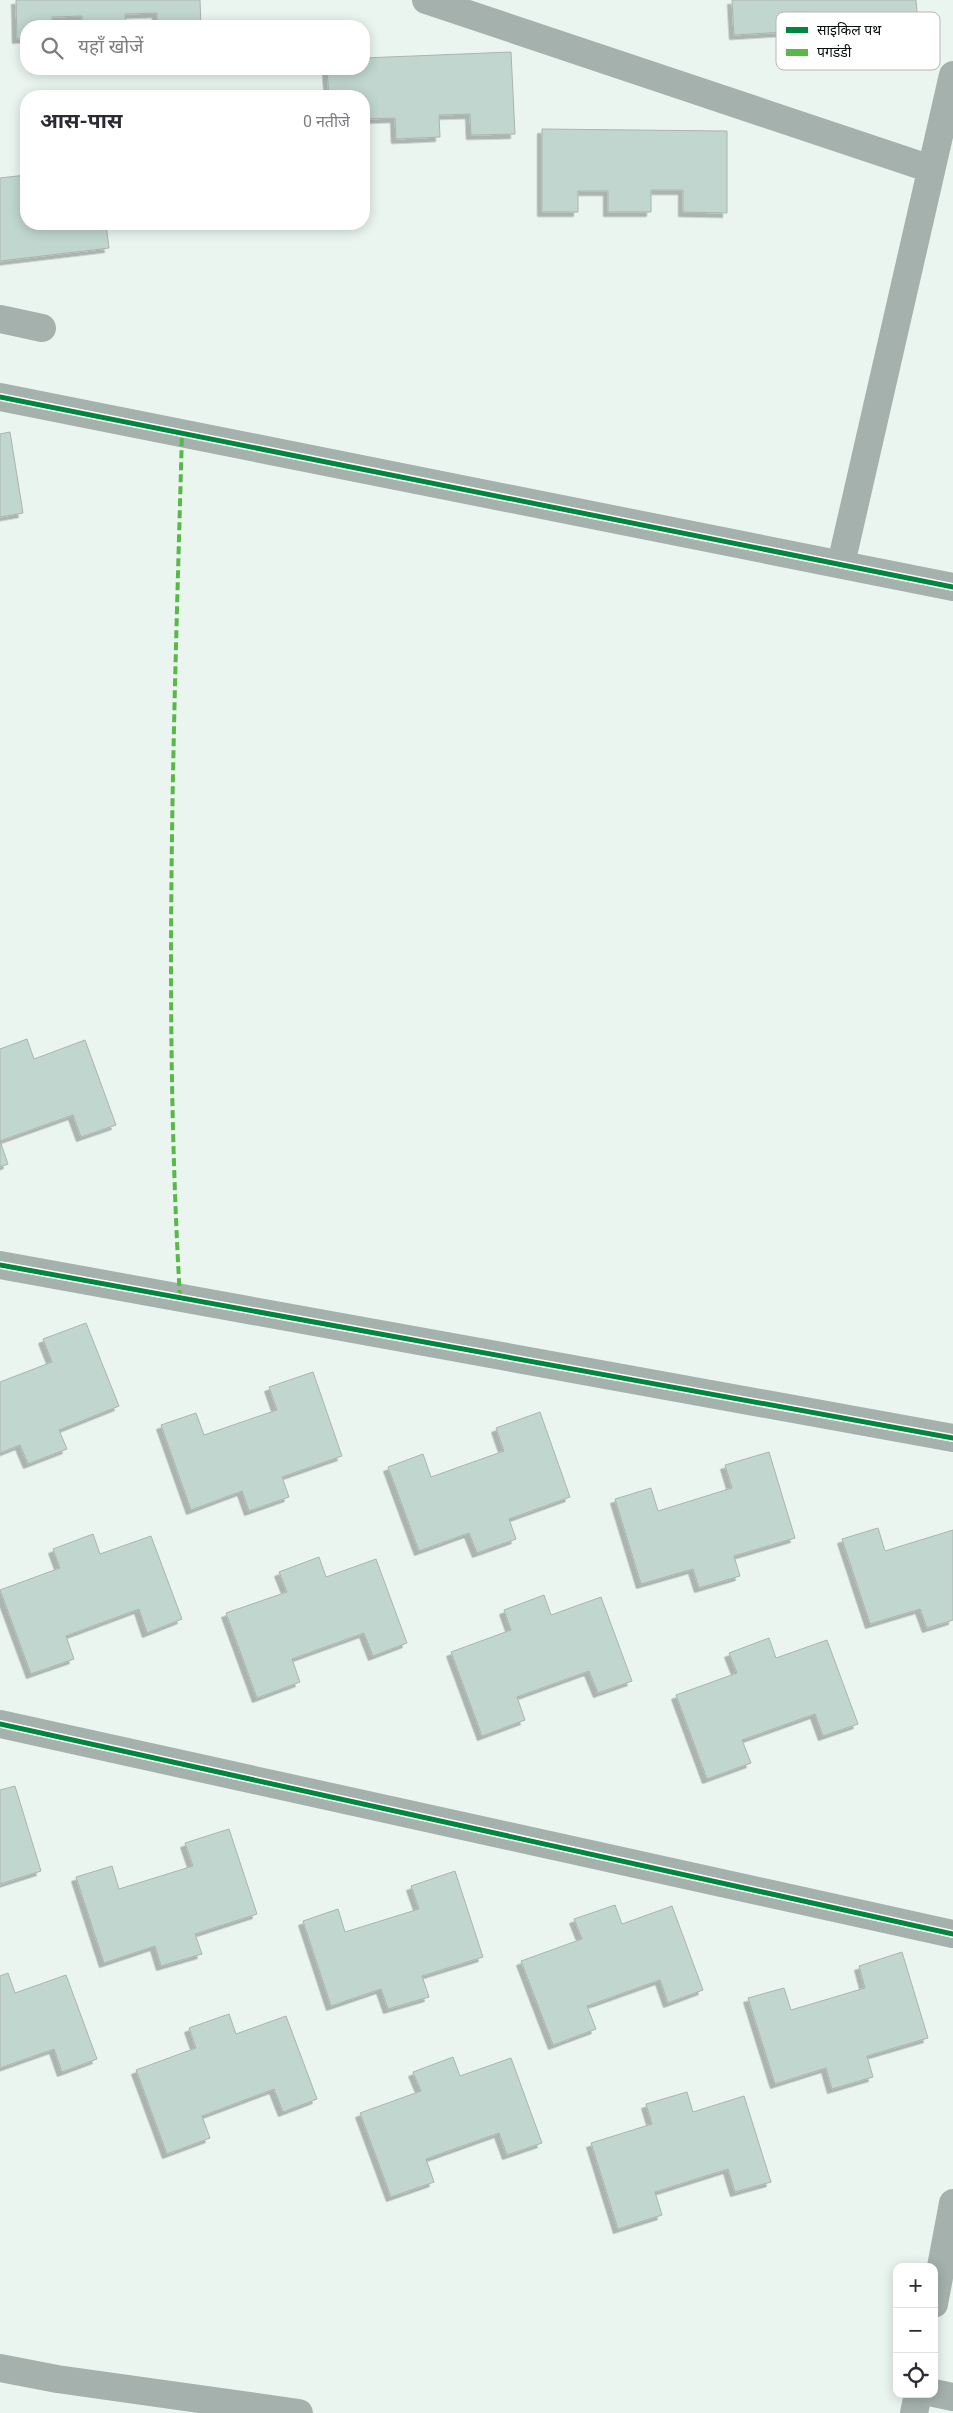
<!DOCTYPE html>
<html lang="hi">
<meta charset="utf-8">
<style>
:root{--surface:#fff;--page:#f2f2f3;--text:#2b2b33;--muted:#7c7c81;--line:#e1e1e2}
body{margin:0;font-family:Roboto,"Noto Sans Devanagari",sans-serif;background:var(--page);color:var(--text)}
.controls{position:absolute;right:15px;bottom:15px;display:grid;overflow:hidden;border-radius:10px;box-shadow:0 2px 12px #0003}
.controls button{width:45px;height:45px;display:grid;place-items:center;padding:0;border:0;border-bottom:1px solid var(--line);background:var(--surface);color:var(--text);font:25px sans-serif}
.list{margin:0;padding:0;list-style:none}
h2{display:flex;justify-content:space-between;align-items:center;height:65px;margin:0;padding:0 20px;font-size:21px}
h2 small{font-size:16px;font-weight:400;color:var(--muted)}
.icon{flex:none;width:28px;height:28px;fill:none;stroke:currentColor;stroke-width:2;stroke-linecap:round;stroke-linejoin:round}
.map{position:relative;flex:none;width:953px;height:2413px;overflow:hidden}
.search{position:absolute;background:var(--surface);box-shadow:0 2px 12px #0003;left:20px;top:20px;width:350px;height:55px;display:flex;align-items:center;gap:12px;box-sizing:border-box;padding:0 18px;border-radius:20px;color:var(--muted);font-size:19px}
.panel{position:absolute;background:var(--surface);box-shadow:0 2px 12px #0003;left:20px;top:90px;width:350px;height:140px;border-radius:20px}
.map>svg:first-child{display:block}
.building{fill:#c0d6ce;stroke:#abb4b0;filter:url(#shadow)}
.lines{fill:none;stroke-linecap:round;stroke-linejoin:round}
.minor{stroke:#a4b1ac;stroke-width:28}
.tertiary{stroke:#a4b1ac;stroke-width:28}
.quiet{stroke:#58b947;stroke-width:4;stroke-dasharray:8 4;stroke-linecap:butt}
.cycleway-casing{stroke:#fff;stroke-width:8}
.cycleway{stroke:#00873e;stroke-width:5}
.key{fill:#fff;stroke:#b5b7b6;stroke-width:1}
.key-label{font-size:14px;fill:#070e0c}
</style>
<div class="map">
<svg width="953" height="2413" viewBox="0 0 953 2413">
<defs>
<filter id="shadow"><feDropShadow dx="-4.5" dy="4.5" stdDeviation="0" flood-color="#0004"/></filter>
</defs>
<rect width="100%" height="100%" fill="#eaf5f0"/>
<path class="building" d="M16,0H200L201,26H157V13L125,14L126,26H82V16L52,17V26H26V38L17,39Z
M732,0H916L918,24L734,35Z
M511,52L515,134L471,135L470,114L439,115L440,137L396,139L395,118L366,119V141H364V96H329L327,69H364V58Z
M542,129L727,131V213L683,212V190H651V212H608V191H578V212H542Z
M26,175V224H106L109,248L0,261V178Z
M10,432L23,513L0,517V434Z
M27,1039L34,1059L85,1040L116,1125L81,1137L73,1115L0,1141L8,1164L0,1167V1049Z
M86,1323L119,1406L59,1430L67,1449L28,1464L20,1445L0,1453V1382L52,1362L43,1339Z
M313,1372L342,1456L282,1477L289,1497L249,1511L242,1491L191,1510L161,1425L196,1413L204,1435L277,1410L269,1387Z
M540,1412L570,1497L509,1519L516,1539L477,1553L469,1533L419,1551L388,1467L423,1454L431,1477L504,1451L496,1428Z
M769,1452L795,1538L734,1556L740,1576L699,1588L693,1569L641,1584L615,1499L651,1488L658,1511L732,1488L725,1465Z
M878,1528L885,1551L953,1530V1620L927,1628L920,1609L870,1624L842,1539Z
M93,1534L100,1554L151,1536L182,1619L147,1633L139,1609L66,1636L74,1659L31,1674L0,1590L60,1568L53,1549Z
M319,1557L326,1577L376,1559L407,1643L373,1656L364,1633L292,1659L300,1682L257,1698L226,1613L287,1592L279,1572Z
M544,1595L551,1615L601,1597L632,1681L598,1693L589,1671L517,1697L525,1720L482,1736L451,1652L511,1630L504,1610Z
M769,1638L776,1658L827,1640L858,1724L823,1736L815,1714L742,1740L751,1763L707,1779L676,1695L737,1673L729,1653Z
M15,1786L41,1871L0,1884V1790Z
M229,1829L257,1914L195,1934L202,1954L161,1966L155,1946L104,1963L76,1877L112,1866L119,1889L193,1866L185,1843Z
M455,1871L483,1957L422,1976L429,1997L388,2009L381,1989L331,2006L303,1921L338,1909L345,1932L419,1909L411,1886Z
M615,1905L622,1924L672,1906L703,1990L668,2003L660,1980L587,2006L596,2029L553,2045L521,1961L582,1939L574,1919Z
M902,1952L928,2038L867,2056L873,2077L832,2089L826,2068L775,2084L748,1998L784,1988L791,2010L865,1988L859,1966Z
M8,1973L15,1993L66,1975L97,2059L62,2072L54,2049L0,2068V1976Z
M229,2014L236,2034L286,2016L317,2099L283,2112L274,2089L202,2116L210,2138L167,2154L136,2070L196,2048L189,2028Z
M453,2057L460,2076L511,2058L542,2143L507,2155L499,2133L426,2159L434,2182L391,2197L360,2113L421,2091L413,2072Z
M687,2092L693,2112L744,2096L771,2182L735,2192L728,2169L655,2192L662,2215L618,2229L591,2143L652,2124L646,2104Z"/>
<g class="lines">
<path class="minor" d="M426,0L931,169
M0,319L42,328
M0,397L953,587
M841,564L953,75
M0,1265L953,1438
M0,1724L953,1934
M934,2304L953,2203
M934,2393L953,2397
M914,2413L918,2394"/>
<path class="tertiary" d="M0,2368L57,2379L299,2413"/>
<path class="quiet" d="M180,1298C163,1009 174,721 182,433"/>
<g class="cycleway-casing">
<path id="cycleway" d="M0,397L953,587
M0,1265L953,1438
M0,1724L953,1934"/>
</g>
<use href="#cycleway" class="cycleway"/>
</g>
<rect x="776" y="12" width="164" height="58" rx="8" class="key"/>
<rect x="786" y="27" width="22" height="6" fill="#00873e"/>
<rect x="786" y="49" width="22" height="7" fill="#58b947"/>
<g class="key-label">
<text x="817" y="35">साइकिल पथ</text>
<text x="817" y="57">पगडंडी</text>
</g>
</svg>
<div class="controls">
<button>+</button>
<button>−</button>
<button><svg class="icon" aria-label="locate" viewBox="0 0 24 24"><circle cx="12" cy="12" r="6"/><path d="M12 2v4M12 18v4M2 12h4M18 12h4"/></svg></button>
</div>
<div class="search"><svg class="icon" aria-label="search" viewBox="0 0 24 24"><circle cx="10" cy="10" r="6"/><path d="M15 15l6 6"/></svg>यहाँ खोजें</div>
<section class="panel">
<h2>आस-पास<small>0 नतीजे</small></h2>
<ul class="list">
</ul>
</section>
</div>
